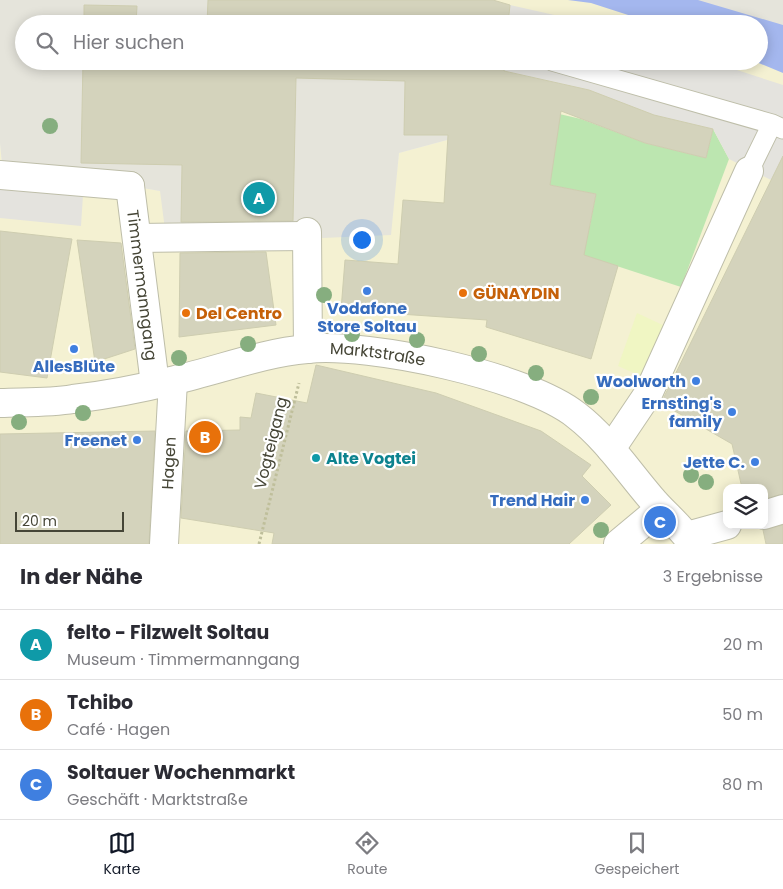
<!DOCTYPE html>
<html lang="de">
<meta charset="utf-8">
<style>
:root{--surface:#fff;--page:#f2f2f3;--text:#2b2b33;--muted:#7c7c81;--line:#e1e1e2;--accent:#111827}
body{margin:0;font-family:Poppins,sans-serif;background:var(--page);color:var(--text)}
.controls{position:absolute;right:15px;bottom:15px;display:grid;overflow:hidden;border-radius:10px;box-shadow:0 2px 12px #0003}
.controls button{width:45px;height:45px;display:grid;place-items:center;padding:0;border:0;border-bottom:1px solid var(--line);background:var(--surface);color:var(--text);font:25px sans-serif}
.scale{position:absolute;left:15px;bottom:12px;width:109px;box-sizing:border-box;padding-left:5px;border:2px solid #454536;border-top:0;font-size:14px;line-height:18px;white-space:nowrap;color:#454536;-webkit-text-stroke:4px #fff;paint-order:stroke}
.you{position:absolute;left:361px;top:239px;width:18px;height:18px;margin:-12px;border:4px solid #fff;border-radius:50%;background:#1a73e8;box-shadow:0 0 0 8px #1a73e833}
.badge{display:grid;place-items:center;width:32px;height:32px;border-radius:50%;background:var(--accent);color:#fff;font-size:16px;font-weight:700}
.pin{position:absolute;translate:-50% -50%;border:2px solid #fff;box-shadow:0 1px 5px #0006}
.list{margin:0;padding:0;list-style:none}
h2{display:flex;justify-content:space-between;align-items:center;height:65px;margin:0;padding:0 20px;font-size:21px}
h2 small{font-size:16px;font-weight:400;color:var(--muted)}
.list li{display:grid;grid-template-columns:32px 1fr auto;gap:15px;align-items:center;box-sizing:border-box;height:70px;padding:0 20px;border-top:1px solid var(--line)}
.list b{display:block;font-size:19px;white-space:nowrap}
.list p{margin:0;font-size:16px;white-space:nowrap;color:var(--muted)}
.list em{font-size:16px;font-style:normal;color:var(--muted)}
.icon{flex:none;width:28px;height:28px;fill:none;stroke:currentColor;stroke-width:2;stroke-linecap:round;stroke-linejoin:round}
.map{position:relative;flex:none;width:783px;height:544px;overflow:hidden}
.search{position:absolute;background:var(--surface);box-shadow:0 2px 12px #0003;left:15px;right:15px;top:15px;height:55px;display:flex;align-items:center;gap:12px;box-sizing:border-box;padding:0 18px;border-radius:28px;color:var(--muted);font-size:19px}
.sheet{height:275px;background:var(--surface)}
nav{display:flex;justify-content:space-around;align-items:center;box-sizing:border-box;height:70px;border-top:1px solid var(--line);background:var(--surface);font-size:14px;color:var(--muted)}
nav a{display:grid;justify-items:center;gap:2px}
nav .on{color:var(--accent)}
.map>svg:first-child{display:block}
.commercial{fill:#f4f1d2;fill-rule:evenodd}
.industrial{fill:#e5e4db}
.green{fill:#bce6b0}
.sand{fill:#f0f6c3}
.parking{fill:#e4e3de}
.water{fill:#a4b7ee}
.building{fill:#d4d3bc;stroke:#cecdb0}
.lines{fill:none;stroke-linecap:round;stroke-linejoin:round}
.service-casing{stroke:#bebea9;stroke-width:21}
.pedestrian-casing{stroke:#bebea9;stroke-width:30}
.minor-casing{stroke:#bebea9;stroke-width:30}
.path{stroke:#bfbf9b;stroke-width:3;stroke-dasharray:2.5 2.5;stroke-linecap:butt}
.service{stroke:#fff;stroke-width:19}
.pedestrian{stroke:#fff;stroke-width:28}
.minor{stroke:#fff;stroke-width:28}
.tree{fill:#86ae7f}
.shop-dot{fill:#3f7fe0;stroke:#fff;stroke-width:2}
.food-dot{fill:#e8710a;stroke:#fff;stroke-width:2}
.culture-dot{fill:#0f9aa8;stroke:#fff;stroke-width:2}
.labels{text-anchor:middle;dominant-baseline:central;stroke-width:4.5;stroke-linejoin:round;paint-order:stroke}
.street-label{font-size:16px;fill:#454536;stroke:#fff}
.food-label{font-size:16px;font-weight:bold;fill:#c56008;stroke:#fff;text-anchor:start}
.shop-label{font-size:16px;font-weight:bold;fill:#366cbe;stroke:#fff;text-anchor:end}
.culture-label{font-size:16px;font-weight:bold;fill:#0d838f;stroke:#fff;text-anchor:start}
</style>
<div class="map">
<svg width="783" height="544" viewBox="0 0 783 544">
<rect width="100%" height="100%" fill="#f2f3e6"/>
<path class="commercial" d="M482,0H634L725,24H480Z
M783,39V544H0V143L2,164L160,191L390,235L399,153L473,133L478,61H759ZM727,488H764V525H727Z"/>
<path class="industrial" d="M0,0H482L480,24H24V61H478L473,133L399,153L391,235L167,245L160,191L2,164L0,143Z
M634,0H783V39L759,24Z"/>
<path class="green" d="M555,113L581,119L645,143L706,158L713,129L729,159L681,287L577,253L590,225L596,194L550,185Z"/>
<path class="sand" d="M637,313L667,327L645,378L618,366Z"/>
<path class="parking" d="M510,5L581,21L589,24H508Z
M505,61H709L783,85V186L729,159L713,129L654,115L589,90L504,71Z
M0,189L83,195L81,226L0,218Z"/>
<path class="water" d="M568,0H698L783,25V73L754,61H759V24H656L591,3Z"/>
<path class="building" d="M208,0H493L510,5L508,24H207Z
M84,5L137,6L136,24H84Z
M83,61H505L504,71L589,90L654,115L713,129L706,158L645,143L561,111L550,185L596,194L584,255L618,266L591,359L486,327L487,320L341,310L345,260L398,264L403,200L444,203L448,135H404L405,81L296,78L293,221L181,222L182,165L81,163Z
M783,156V494L764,499V488H742L732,444L661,403Z
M0,231L72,239L47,378L0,372Z
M77,240L121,243L135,349L95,362Z
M266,252L276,325L179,337L180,253Z
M316,365L436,393L541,431L591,465L582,476L611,505L569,544H272L274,533L181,518L186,431L240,430V417L251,418L256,393L307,403Z
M155,431L149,544H0V434Z
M783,525V544H766L763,530Z"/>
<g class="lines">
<g class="service-casing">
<path id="service" d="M552,61L772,124L783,129
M749,171L772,124"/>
</g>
<g class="pedestrian-casing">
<g id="pedestrian">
<path id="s1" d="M130,186L155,384"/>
<path d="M307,232L308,349"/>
<path d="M137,238L307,236"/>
<path id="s2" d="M0,403C24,402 49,403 73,399C107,395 143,388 175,380C219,370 262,353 307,349C369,342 527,376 576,415C606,438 627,470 651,498C664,514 682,527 692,544"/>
<path d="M611,449L648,394L749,171"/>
<path d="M764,515L783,509"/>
<path d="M687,536L727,525"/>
<path id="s3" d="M164,544L173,381"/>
<path d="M618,544L660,509"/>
</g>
</g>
<g class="minor-casing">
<path id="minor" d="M0,175L130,186"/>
</g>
<path class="path" d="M259,544L299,383"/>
<use href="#service" class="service"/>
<use href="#pedestrian" class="pedestrian"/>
<use href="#minor" class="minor"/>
</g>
<g class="tree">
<circle cx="50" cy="126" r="8"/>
<circle cx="324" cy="295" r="8"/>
<circle cx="352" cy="334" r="8"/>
<circle cx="417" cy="340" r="8"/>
<circle cx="248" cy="344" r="8"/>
<circle cx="479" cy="354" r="8"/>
<circle cx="179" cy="358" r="8"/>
<circle cx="536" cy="373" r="8"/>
<circle cx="591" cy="397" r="8"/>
<circle cx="83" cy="413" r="8"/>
<circle cx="19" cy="422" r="8"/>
<circle cx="691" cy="475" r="8"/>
<circle cx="706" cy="482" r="8"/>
<circle cx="601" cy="530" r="8"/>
</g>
<g class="shop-dot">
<circle cx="367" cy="291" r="5"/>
<circle cx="74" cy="349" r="5"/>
<circle cx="696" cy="381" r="5"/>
<circle cx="732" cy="412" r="5"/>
<circle cx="137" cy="440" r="5"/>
<circle cx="755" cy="462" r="5"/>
<circle cx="585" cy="500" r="5"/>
</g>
<g class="food-dot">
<circle cx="463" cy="293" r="5"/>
<circle cx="186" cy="313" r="5"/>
</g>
<circle class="culture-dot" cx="316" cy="458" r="5"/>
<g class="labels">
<g class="street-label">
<text stroke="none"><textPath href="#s1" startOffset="100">Timmermanngang</textPath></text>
<text stroke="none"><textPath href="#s2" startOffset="384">Marktstraße</textPath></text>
<text transform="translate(271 443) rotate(-76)">Vogteigang</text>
<text stroke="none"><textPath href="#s3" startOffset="81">Hagen</textPath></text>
</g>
<g class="food-label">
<text x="473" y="293">GÜNAYDIN</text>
<text x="196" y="313">Del Centro</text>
</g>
<g class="shop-label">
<text x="367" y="308" text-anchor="middle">Vodafone<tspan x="367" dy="18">Store Soltau</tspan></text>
<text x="74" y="366" text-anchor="middle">AllesBlüte</text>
<text x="686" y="381">Woolworth</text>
<text x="722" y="403">Ernsting's<tspan x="722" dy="18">family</tspan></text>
<text x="127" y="440">Freenet</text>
<text x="745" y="462">Jette C.</text>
<text x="575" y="500">Trend Hair</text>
</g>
<g class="culture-label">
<text x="326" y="458">Alte Vogtei</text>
</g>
</g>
</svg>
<div class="controls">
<button><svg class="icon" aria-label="layers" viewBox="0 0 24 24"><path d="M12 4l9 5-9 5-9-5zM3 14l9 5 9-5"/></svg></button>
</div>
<div class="scale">20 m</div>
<div class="you"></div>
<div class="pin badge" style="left:259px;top:198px;background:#0f9aa8">A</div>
<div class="pin badge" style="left:205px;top:437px;background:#e8710a">B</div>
<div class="pin badge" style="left:660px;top:522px;background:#3f7fe0">C</div>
<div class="search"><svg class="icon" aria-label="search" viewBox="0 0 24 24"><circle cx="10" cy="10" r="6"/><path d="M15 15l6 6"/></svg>Hier suchen</div>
</div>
<section class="sheet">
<h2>In der Nähe<small>3 Ergebnisse</small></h2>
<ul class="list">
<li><span class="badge" style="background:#0f9aa8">A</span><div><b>felto - Filzwelt Soltau</b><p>Museum · Timmermanngang</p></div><em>20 m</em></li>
<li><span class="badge" style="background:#e8710a">B</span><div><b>Tchibo</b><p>Café · Hagen</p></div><em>50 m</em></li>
<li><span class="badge" style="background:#3f7fe0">C</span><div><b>Soltauer Wochenmarkt</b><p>Geschäft · Marktstraße</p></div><em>80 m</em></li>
</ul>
</section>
<nav>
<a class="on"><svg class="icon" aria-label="map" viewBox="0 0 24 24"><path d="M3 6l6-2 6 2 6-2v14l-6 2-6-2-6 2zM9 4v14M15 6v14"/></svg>Karte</a>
<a><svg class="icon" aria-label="directions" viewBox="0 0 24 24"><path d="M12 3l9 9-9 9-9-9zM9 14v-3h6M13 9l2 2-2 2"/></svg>Route</a>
<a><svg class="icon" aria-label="saved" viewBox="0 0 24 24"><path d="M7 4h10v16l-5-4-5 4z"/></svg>Gespeichert</a>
</nav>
